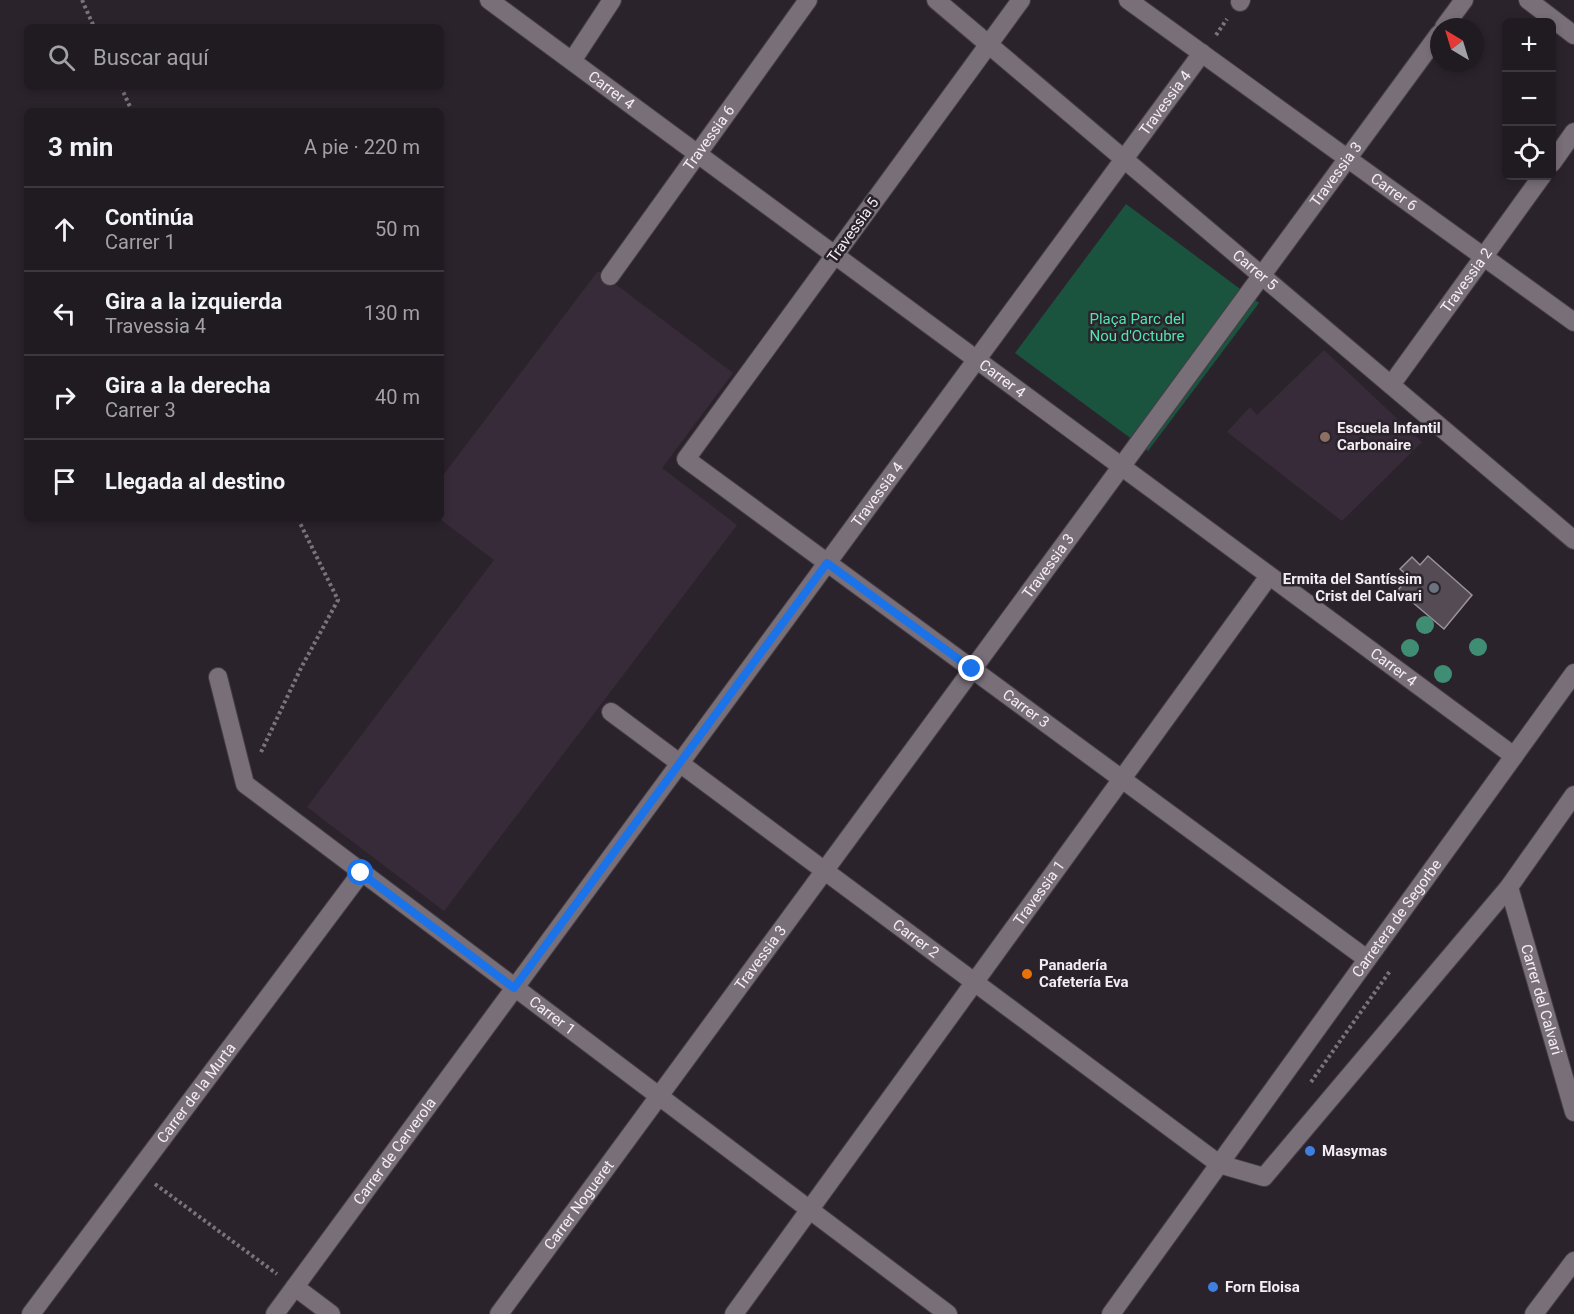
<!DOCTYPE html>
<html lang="es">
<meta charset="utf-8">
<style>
:root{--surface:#201a21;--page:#2d272e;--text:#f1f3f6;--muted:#a2a1a5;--line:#3d383f}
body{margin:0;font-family:Roboto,sans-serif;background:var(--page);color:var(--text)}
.controls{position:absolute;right:18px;top:18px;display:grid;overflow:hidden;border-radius:9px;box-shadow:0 3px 9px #0003}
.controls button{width:54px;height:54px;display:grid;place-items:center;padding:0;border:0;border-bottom:2px solid var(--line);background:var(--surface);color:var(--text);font:30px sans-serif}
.compass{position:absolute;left:1430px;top:18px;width:54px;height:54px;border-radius:50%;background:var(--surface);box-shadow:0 3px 9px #0003;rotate:322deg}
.stop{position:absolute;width:18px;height:18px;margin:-14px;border:4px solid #1a73e8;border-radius:50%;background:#fff}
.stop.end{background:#1a73e8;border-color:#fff;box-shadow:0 2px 6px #0008}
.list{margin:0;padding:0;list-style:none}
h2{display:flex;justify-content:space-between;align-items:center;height:78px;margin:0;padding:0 24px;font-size:26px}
h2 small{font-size:20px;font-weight:400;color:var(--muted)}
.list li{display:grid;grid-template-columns:39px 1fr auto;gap:18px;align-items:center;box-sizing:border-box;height:84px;padding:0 24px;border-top:2px solid var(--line)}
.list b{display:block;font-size:22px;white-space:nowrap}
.list p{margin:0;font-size:20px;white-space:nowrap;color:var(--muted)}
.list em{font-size:20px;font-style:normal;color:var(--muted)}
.icon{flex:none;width:33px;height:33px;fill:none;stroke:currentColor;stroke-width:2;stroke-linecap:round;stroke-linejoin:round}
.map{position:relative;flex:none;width:1574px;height:1314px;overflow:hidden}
.search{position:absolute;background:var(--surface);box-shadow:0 3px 9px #0003;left:24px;top:24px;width:420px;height:66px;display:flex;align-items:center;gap:15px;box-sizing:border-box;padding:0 21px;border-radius:9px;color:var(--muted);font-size:22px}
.panel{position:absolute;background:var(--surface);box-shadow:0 3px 9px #0003;left:24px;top:108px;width:420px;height:414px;border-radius:9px}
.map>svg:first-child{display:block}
.built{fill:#382b39}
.green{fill:#1a533e}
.building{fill:#544b55;stroke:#9c929d;stroke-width:1.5}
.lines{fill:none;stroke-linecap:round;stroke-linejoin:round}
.minor-casing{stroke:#443e45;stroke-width:20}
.path{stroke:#7a737b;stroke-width:4;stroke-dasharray:3 3;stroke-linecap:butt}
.minor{stroke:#796f79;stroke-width:18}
.tree{fill:#3f8e74}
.route{stroke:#1a73e8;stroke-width:8}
.education-dot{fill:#8d6e63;stroke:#2b232c;stroke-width:2}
.worship-dot{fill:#6b7280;stroke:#2b232c;stroke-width:2}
.food-dot{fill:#e8710a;stroke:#2b232c;stroke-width:2}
.shop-dot{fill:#3f7fe0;stroke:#2b232c;stroke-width:2}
.labels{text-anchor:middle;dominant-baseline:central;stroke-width:5;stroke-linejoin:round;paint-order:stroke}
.street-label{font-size:15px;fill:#f3edf3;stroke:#2b232c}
.park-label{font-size:15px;fill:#4fe5ae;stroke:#2b232c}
.poi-label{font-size:15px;font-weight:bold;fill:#f3edf3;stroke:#2b232c;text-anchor:start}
</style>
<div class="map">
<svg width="1574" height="1314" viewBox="0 0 1574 1314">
<rect width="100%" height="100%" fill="#2b232c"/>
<path class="built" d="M598,271L733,373L662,468L737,525L444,911L307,807L494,560L440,519L441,478Z
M1324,350L1422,442L1342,521L1227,432L1250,407L1257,415Z"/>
<path class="green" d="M1126,204L1259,303L1148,451L1015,353Z"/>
<path class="building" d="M1428,556L1472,595L1444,629L1398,590L1409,577L1400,569L1412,557L1420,565Z"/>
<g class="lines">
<g class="minor-casing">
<g id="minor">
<path id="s1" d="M489,0L1514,756"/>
<path id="s2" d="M936,0L1574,540"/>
<path id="s3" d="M1021,0L686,459L1367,959"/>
<path id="s4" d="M1128,0L1574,322"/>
<path d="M1528,0L1574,35"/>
<path d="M1240,2L1241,0"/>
<path d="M1444,27L1464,0"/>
<path d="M572,61L612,0"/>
<path d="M1552,163L1574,132"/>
<path id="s5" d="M610,276L808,0"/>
<path id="s6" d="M1391,385L1542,176"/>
<path id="s7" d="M218,677L245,784L948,1314"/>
<path id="s8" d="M611,712L1219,1164L1264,1177L1509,887L1574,795"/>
<path id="s9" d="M1509,887L1574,1112"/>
<path d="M295,1287L331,1314"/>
<path id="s10" d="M31,1314L361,873"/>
<path id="s11" d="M275,1314L1202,53"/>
<path id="s12" d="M499,1314L1439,34"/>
<path id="s13" d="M734,1314L1269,576"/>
<path id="s14" d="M1111,1314L1574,673"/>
<path d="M1534,1314L1574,1261"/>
</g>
</g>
<path class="path" d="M82,0L94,27
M1216,35L1227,19
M121,87L132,111
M261,752L301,668L338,600L298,519
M1311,1082L1390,971
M155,1184L277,1274"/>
<use href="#minor" class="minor"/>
</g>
<g class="tree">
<circle cx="1425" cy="625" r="9"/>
<circle cx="1478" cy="647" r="9"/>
<circle cx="1410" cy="648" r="9"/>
<circle cx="1443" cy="674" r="9"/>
</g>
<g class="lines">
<path class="route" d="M361,873L514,988L827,563L972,669"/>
</g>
<circle class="education-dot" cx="1325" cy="437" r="6"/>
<circle class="worship-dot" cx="1434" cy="588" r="6"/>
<circle class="food-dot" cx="1027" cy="974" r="6"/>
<g class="shop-dot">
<circle cx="1310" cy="1151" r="6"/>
<circle cx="1213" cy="1287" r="6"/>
</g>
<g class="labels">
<g class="street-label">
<text stroke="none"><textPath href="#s1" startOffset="152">Carrer 4</textPath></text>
<text stroke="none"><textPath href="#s11" startOffset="1503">Travessia 4</textPath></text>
<text stroke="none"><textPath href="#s5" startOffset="170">Travessia 6</textPath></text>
<text stroke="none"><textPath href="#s12" startOffset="1414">Travessia 3</textPath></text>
<text stroke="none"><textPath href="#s4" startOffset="328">Carrer 6</textPath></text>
<text transform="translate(853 230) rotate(-54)">Travessia 5</text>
<text stroke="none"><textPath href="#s2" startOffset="418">Carrer 5</textPath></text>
<text stroke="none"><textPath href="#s6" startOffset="129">Travessia 2</textPath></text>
<text stroke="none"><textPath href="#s1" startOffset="638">Carrer 4</textPath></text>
<text stroke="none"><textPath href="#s11" startOffset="1017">Travessia 4</textPath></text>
<text stroke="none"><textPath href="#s12" startOffset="928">Travessia 3</textPath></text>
<text stroke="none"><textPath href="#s1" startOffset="1124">Carrer 4</textPath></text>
<text stroke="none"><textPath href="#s3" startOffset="990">Carrer 3</textPath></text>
<text stroke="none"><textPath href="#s13" startOffset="520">Travessia 1</textPath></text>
<text stroke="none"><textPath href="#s14" startOffset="488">Carretera de Segorbe</textPath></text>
<text stroke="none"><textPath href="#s8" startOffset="380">Carrer 2</textPath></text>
<text stroke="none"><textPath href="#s12" startOffset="442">Travessia 3</textPath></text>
<text stroke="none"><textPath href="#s9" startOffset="117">Carrer del Calvari</textPath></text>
<text stroke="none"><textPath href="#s7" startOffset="495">Carrer 1</textPath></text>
<text stroke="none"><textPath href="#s10" startOffset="276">Carrer de la Murta</textPath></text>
<text stroke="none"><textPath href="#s11" startOffset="202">Carrer de Cerverola</textPath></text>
<text stroke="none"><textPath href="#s12" startOffset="135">Carrer Nogueret</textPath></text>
</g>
<g class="park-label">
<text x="1137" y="319">Plaça Parc del<tspan x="1137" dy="17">Nou d'Octubre</tspan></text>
</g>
<g class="poi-label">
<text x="1337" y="428">Escuela Infantil<tspan x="1337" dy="17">Carbonaire</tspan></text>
<text x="1422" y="579" text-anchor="end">Ermita del Santíssim<tspan x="1422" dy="17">Crist del Calvari</tspan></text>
<text x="1039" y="965">Panadería<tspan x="1039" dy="17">Cafetería Eva</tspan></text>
<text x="1322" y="1151">Masymas</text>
<text x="1225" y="1287">Forn Eloisa</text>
</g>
</g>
</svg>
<div class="controls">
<button>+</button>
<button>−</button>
<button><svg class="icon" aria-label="locate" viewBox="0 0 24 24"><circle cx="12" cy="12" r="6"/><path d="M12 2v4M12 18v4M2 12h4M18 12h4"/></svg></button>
</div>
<svg class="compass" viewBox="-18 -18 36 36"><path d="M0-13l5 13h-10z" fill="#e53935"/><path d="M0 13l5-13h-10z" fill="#a2a1a5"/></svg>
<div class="stop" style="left:361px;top:873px"></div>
<div class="stop end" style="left:972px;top:669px"></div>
<div class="search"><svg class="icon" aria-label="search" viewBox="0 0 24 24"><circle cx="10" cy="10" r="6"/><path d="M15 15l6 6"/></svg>Buscar aquí</div>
<section class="panel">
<h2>3 min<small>A pie · 220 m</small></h2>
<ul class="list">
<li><svg class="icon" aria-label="ahead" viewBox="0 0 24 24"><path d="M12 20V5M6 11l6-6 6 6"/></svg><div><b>Continúa</b><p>Carrer 1</p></div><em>50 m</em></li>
<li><svg class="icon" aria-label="left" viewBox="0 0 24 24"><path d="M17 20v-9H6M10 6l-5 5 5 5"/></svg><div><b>Gira a la izquierda</b><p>Travessia 4</p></div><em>130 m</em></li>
<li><svg class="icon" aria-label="right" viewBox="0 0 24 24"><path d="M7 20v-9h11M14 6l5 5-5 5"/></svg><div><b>Gira a la derecha</b><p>Carrer 3</p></div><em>40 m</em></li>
<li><svg class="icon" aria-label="arrive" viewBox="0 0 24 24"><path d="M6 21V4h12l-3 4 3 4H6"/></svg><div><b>Llegada al destino</b></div></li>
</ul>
</section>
</div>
